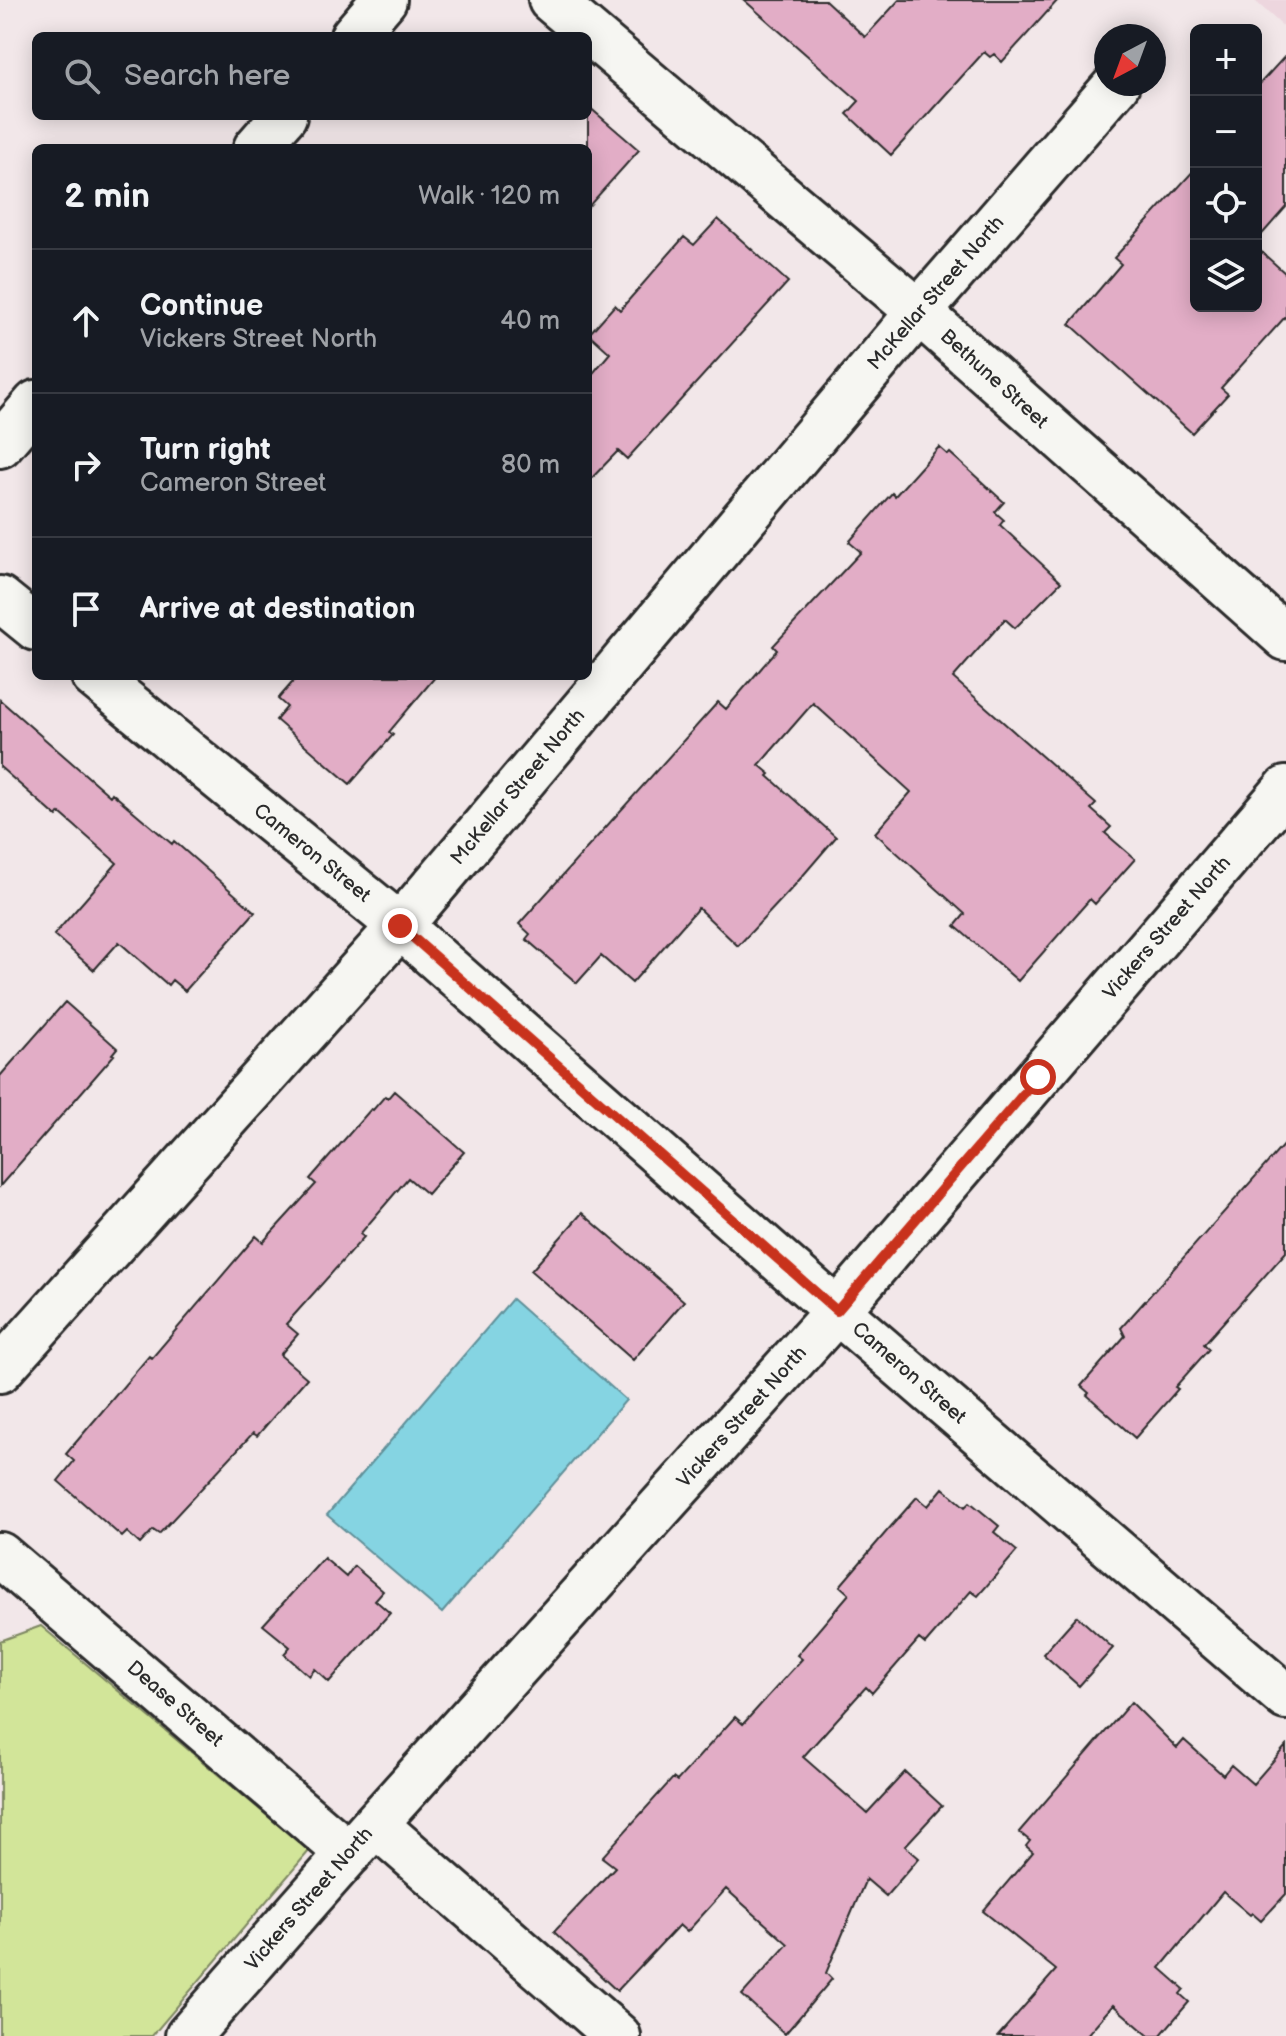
<!DOCTYPE html>
<meta charset="utf-8">
<style>
:root{--surface:#171b24;--page:#242831;--text:#f1f3f6;--muted:#9ea1a6;--line:#363941}
body{margin:0;font-family:"Balsamiq Sans",sans-serif;background:var(--page);color:var(--text)}
.controls{position:absolute;right:24px;top:24px;display:grid;overflow:hidden;border-radius:12px;box-shadow:0 4px 20px #0003}
.controls button{width:72px;height:72px;display:grid;place-items:center;padding:0;border:0;border-bottom:2px solid var(--line);background:var(--surface);color:var(--text);font:40px sans-serif}
.compass{position:absolute;left:1094px;top:24px;width:72px;height:72px;border-radius:50%;background:var(--surface);box-shadow:0 4px 20px #0003;rotate:221deg}
.stop{position:absolute;width:24px;height:24px;margin:-18px;border:6px solid #c8321e;border-radius:50%;background:#fff}
.stop.end{background:#c8321e;border-color:#fff;box-shadow:0 2px 8px #0008}
.list{margin:0;padding:0;list-style:none}
h2{display:flex;justify-content:space-between;align-items:center;height:104px;margin:0;padding:0 32px;font-size:34px}
h2 small{font-size:26px;font-weight:400;color:var(--muted)}
.list li{display:grid;grid-template-columns:52px 1fr auto;gap:24px;align-items:center;box-sizing:border-box;height:144px;padding:0 32px;border-top:2px solid var(--line)}
.list b{display:block;font-size:30px;white-space:nowrap}
.list p{margin:0;font-size:26px;white-space:nowrap;color:var(--muted)}
.list em{font-size:26px;font-style:normal;color:var(--muted)}
.icon{flex:none;width:44px;height:44px;fill:none;stroke:currentColor;stroke-width:2;stroke-linecap:round;stroke-linejoin:round}
.map{position:relative;flex:none;width:1286px;height:2036px;overflow:hidden}
.search{position:absolute;background:var(--surface);box-shadow:0 4px 20px #0003;left:32px;top:32px;width:560px;height:88px;display:flex;align-items:center;gap:20px;box-sizing:border-box;padding:0 28px;border-radius:12px;color:var(--muted);font-size:30px}
.panel{position:absolute;background:var(--surface);box-shadow:0 4px 20px #0003;left:32px;top:144px;width:560px;height:536px;border-radius:12px}
.map>svg:first-child{display:block}
.built{fill:#edd6de}
.green{fill:#d2e599;stroke:#7e8862;stroke-width:2}
.water{fill:#85d4e2;stroke:#619099;stroke-width:2}
.building{fill:#e2adc6;stroke:#2b2b2b;stroke-width:2}
.lines{fill:none;stroke-linecap:round;stroke-linejoin:round}
.minor-casing{stroke:#2b2b2b;stroke-width:50}
.minor{stroke:#f6f6f2;stroke-width:44}
.route{stroke:#c8321e;stroke-width:10}
.labels{text-anchor:middle;dominant-baseline:central;stroke-width:6;stroke-linejoin:round;paint-order:stroke}
.street-label{font-size:20px;fill:#2b2b2b;stroke:#f6f6f2}
</style>
<div class="map">
<svg width="1286" height="2036" viewBox="0 0 1286 2036">
<rect width="100%" height="100%" fill="#f2e7e9"/>
<filter id="ink" filterUnits="userSpaceOnUse"><feTurbulence type="fractalNoise" baseFrequency=".0125" numOctaves="2"/><feDisplacementMap in="SourceGraphic" scale="16" xChannelSelector="R" yChannelSelector="G"/><feConvolveMatrix kernelMatrix="1 2 1 2 8 2 1 2 1" color-interpolation-filters="sRGB"/></filter>
<g filter="url(#ink)">
<path class="built" d="M1254,0H1286V29Z"/>
<path class="green" d="M41,1626L309,1851L152,2036H0V1641Z"/>
<path class="water" d="M512,1299L626,1400L442,1613L327,1515Z"/>
<path class="building" d="M744,0H825L865,37L899,0H1058L1002,62L994,54L990,57L984,52L891,155L847,114L859,101Z
M1286,55V207L1256,241V88Z
M588,106L639,150L588,207Z
M1196,168V306H1256V247L1286,274V316L1221,388L1228,394L1192,433L1070,324L1121,264L1114,258Z
M718,219L788,282L627,459L618,451L588,482V379L610,353L589,334L615,305L620,310L684,237L694,245Z
M939,447L948,455L950,453L1004,502L995,512L1004,520L1000,525L1061,582L1015,628L1005,619L953,678L1096,804L1091,809L1111,827L1105,833L1135,859L1095,904L1090,899L1018,981L955,926L965,914L875,833L911,792L813,703L759,765L770,774L768,776L836,837L794,886L738,946L698,908L632,983L601,956L577,983L526,939L530,934L519,924L718,702L726,709L777,650L773,646L861,552L849,542L892,493L895,496Z
M298,676H436L389,732L393,735L350,784L276,720L287,707L278,699Z
M0,700L110,796L112,793L172,844L174,841L255,912L185,991L172,980L168,985L119,942L94,970L54,935L117,863L60,813L57,817L0,767Z
M65,1002L117,1048L112,1054L114,1055L0,1186V1076Z
M394,1091L464,1152L427,1194L408,1178L360,1234L364,1237L286,1324L298,1334L280,1355L307,1378L257,1436L253,1433L159,1534L153,1530L140,1544L127,1532L122,1537L58,1481L74,1461L66,1454L149,1356L152,1358L256,1236L263,1242L316,1184L310,1179L371,1109L373,1110L385,1096L388,1098Z
M1286,1142V1252L1204,1344L1209,1349L1175,1387L1178,1389L1135,1438L1087,1395L1089,1393L1081,1386L1125,1336L1121,1328Z
M582,1213L684,1301L633,1360L531,1271Z
M943,1488L965,1507L970,1502L999,1526L994,1532L1017,1551L978,1596L971,1591L925,1644L919,1639L872,1693L866,1687L803,1757L867,1813L905,1772L942,1806L905,1846L919,1858L886,1896L866,1879L826,1973L832,1979L785,2034L742,1995L788,1944L726,1889L687,1932L679,1925L617,1991L554,1932L615,1867L602,1857L673,1778L677,1781L735,1717L743,1724L802,1659L797,1655L849,1594L840,1586L887,1531L917,1497L928,1506Z
M324,1558L346,1577L354,1566L383,1591L375,1600L390,1613L329,1682L315,1669L309,1676L284,1654L290,1647L263,1625Z
M1077,1616L1113,1648L1079,1686L1043,1654Z
M1131,1702L1177,1748L1184,1740L1223,1775L1231,1765L1253,1784L1286,1746V1894L1261,1921L1252,1913L1250,1915L1223,1892L1160,1968L1184,1989L1180,1994L1189,2002L1160,2036H1149L1113,2005L1086,2036H998L1056,1970L983,1911L1033,1852L1026,1846L1030,1841L1019,1832Z"/>
<g class="lines">
<g class="minor-casing">
<path id="minor" d="M551,0L919,312L1286,638
M353,36L384,0
M256,148L284,116
M0,445L36,403
M0,599L36,628
M94,676L400,926L837,1311L1286,1697
M0,1370L400,926L919,312L1117,84
M0,1555L349,1854
M375,1824L618,2036
M188,2036L375,1824L837,1311L1286,789"/>
</g>
<use href="#minor" class="minor"/>
</g>
</g>
<g class="lines" filter="url(#ink)">
<path class="route" d="M400,926L837,1311L1038,1077"/>
</g>
<g class="labels">
<g class="street-label">
<text transform="translate(936 293) rotate(-49)">McKellar Street North</text>
<text transform="translate(994 379) rotate(42)">Bethune Street</text>
<text transform="translate(518 787) rotate(-50)">McKellar Street North</text>
<text transform="translate(312 853) rotate(39)">Cameron Street</text>
<text transform="translate(1167 928) rotate(-49)">Vickers Street North</text>
<text transform="translate(909 1373) rotate(41)">Cameron Street</text>
<text transform="translate(742 1417) rotate(-48)">Vickers Street North</text>
<text transform="translate(175 1704) rotate(41)">Dease Street</text>
<text transform="translate(309 1899) rotate(-49)">Vickers Street North</text>
</g>
</g>
</svg>
<div class="controls">
<button>+</button>
<button>−</button>
<button><svg class="icon" aria-label="locate" viewBox="0 0 24 24"><circle cx="12" cy="12" r="6"/><path d="M12 2v4M12 18v4M2 12h4M18 12h4"/></svg></button>
<button><svg class="icon" aria-label="layers" viewBox="0 0 24 24"><path d="M12 4l9 5-9 5-9-5zM3 14l9 5 9-5"/></svg></button>
</div>
<svg class="compass" viewBox="-18 -18 36 36"><path d="M0-13l5 13h-10z" fill="#e53935"/><path d="M0 13l5-13h-10z" fill="#9ea1a6"/></svg>
<div class="stop" style="left:1038px;top:1077px"></div>
<div class="stop end" style="left:400px;top:926px"></div>
<div class="search"><svg class="icon" aria-label="search" viewBox="0 0 24 24"><circle cx="10" cy="10" r="6"/><path d="M15 15l6 6"/></svg>Search here</div>
<section class="panel">
<h2>2 min<small>Walk · 120 m</small></h2>
<ul class="list">
<li><svg class="icon" aria-label="ahead" viewBox="0 0 24 24"><path d="M12 20V5M6 11l6-6 6 6"/></svg><div><b>Continue</b><p>Vickers Street North</p></div><em>40 m</em></li>
<li><svg class="icon" aria-label="right" viewBox="0 0 24 24"><path d="M7 20v-9h11M14 6l5 5-5 5"/></svg><div><b>Turn right</b><p>Cameron Street</p></div><em>80 m</em></li>
<li><svg class="icon" aria-label="arrive" viewBox="0 0 24 24"><path d="M6 21V4h12l-3 4 3 4H6"/></svg><div><b>Arrive at destination</b></div></li>
</ul>
</section>
</div>
